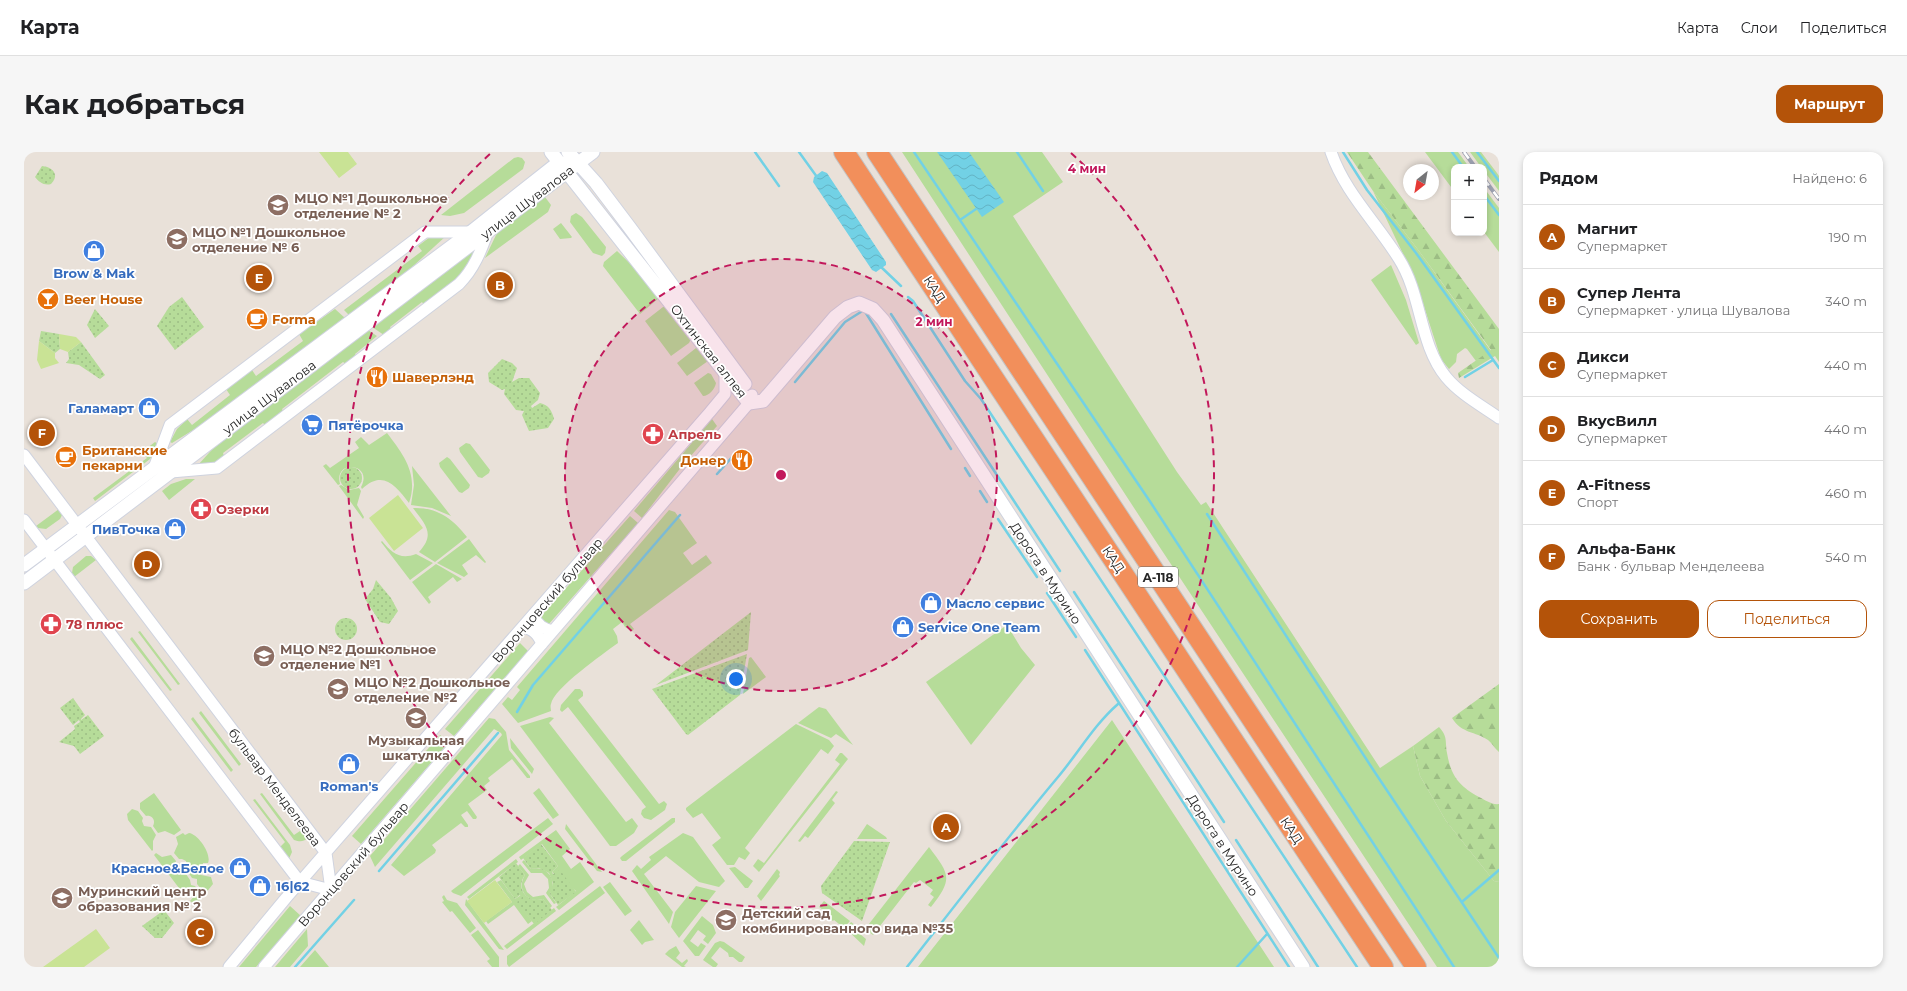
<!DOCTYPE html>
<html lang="ru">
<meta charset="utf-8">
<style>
:root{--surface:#fff;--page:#f6f6f6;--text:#202124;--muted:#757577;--line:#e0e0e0;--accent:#b45309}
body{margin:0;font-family:Montserrat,sans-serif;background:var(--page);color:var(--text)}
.controls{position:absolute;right:12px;top:12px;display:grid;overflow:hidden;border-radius:8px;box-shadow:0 2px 6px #0003}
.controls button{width:36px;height:36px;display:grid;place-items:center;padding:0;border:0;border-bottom:1px solid var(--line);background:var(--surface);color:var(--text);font:20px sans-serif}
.compass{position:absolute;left:1379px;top:12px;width:36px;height:36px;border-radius:50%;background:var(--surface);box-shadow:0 2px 6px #0003;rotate:211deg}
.you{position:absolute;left:712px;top:527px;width:14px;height:14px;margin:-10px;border:3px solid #fff;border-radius:50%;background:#1a73e8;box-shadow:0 0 0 6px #1a73e833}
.badge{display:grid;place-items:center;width:26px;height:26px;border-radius:50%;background:var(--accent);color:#fff;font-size:13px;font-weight:700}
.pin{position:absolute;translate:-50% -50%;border:2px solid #fff;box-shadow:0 1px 4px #0006}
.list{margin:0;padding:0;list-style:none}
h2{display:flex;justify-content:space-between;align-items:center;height:52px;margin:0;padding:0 16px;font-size:17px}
h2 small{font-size:13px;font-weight:400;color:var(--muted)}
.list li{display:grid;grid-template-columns:26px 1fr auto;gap:12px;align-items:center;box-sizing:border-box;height:64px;padding:0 16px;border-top:1px solid var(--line)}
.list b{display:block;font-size:15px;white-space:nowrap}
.list p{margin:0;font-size:13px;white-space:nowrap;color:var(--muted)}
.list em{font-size:13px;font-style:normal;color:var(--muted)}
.actions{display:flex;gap:8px;padding:12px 16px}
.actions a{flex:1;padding:9px 0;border:1px solid var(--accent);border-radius:12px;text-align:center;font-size:14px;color:var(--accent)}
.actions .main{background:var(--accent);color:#fff}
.map{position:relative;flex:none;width:1475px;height:815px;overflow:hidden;border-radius:12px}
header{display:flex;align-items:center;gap:24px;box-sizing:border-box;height:56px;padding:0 20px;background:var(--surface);border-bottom:1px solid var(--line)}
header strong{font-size:19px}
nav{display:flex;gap:22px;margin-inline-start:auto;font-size:14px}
.intro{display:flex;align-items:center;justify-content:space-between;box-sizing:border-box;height:96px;padding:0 24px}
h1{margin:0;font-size:28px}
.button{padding:10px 18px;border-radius:12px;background:var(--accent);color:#fff;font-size:14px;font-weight:700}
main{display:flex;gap:24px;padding:0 24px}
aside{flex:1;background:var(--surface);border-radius:12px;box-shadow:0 2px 6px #0003}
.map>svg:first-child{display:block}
.grass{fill:#b6dc99}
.forest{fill:url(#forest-firs)}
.park{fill:url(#park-dots)}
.pitch{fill:#c9e395}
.water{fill:url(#water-waves)}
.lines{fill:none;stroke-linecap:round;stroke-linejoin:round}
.stream{stroke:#72d1e5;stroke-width:2.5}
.minor-casing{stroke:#cfd3df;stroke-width:13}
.tertiary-casing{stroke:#cfd3df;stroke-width:15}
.motorway-casing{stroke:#c3c3c3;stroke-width:22}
.minor{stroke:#fff;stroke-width:11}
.tertiary{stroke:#fff;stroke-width:13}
.motorway{stroke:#f28f5b;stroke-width:20}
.rail-casing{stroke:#9da1b0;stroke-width:4}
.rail{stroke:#fff;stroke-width:2.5;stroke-dasharray:8;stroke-linecap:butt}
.ring{fill:none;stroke:#c2185b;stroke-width:2;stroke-dasharray:7 5}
.labels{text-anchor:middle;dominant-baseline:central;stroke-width:3.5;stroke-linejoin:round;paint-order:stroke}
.shield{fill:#fff;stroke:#686868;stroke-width:1}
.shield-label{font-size:12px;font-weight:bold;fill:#272727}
.education-label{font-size:13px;font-weight:bold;fill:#785e54;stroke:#fff;text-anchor:start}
.street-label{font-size:13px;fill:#272727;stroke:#fff}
.shop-label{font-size:13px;font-weight:bold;fill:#366cbe;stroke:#fff;text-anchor:start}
.food-label{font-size:13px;font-weight:bold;fill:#c56008;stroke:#fff;text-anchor:start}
.health-label{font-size:13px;font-weight:bold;fill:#be3a42;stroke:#fff;text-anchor:start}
.centre{fill:#c2185b;stroke:#fff;stroke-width:2}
.ring-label{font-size:12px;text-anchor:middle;font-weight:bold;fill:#c2185b;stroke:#fff;stroke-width:3.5;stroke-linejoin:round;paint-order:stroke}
</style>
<header>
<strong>Карта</strong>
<nav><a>Карта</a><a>Слои</a><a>Поделиться</a></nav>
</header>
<div class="intro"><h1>Как добраться</h1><a class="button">Маршрут</a></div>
<main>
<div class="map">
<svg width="1475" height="815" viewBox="0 0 1475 815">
<defs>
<pattern id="forest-firs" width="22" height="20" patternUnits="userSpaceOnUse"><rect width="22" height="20" fill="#b6dc99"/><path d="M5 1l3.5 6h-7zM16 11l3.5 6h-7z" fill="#9cbd84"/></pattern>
<pattern id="park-dots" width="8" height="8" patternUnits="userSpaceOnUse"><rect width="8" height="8" fill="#b6dc99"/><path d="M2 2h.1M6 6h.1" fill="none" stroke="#9cbd84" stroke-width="1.8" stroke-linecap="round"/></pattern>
<pattern id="water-waves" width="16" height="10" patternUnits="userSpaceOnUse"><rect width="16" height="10" fill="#72d1e5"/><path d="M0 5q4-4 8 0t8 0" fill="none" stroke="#63b3c4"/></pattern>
</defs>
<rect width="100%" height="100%" fill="#e9e1d9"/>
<path class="grass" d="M878,0H1018L1039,30L989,64L1153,320L1177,353L1182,350L1356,616L1389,594L1396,624L1422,669L1470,729L1475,730V815H1413L1129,385Z
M1401,0H1434L1445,15H1430V39Z
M1446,0H1457L1473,21L1475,24V39L1460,19V15H1457Z
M494,5L498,6L501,10L499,17L440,61L426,64L417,63L490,6Z
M1460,36L1475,56V100L1460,80Z
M1349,39L1395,99L1467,199L1452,209L1443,197L1441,196L1433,202L1432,210L1425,217L1417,207L1391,127Z
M521,45L527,53L524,60L461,106L473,81Z
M552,61L558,65L582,95L581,101L578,104L569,101L546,70L547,64Z
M537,71L548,85L547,86L536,87L529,77Z
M422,84L387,116L325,163L320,158L398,99L394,94L406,85Z
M452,96L441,121L400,153L398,150L366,175L367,177L360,183L348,175Z
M593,99L621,126L635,146L616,162L579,114L580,110Z
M1367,113L1382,148L1395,191L1392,193L1347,128Z
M639,155H642L667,187L665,191L647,204L621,169Z
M311,157L321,166L179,272L148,291L146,290L153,277L163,267L168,273L206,243L202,237L228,218L232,224L279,189L275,182Z
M344,178L353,184L331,202L332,204L322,212L319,210L258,257L259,259L241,273L239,271L199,301L200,304C192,311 184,312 174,313L194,291Z
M672,196L675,197L684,209L663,224L653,211Z
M684,221L687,222L692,231C691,237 685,244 679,244L670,231Z
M688,267L693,274L658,314L618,366L610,359Z
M363,281C379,302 395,322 385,351C372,334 359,317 338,337L337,335C350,311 309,307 316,332L314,333L299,314L302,312L306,316L335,296L331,290L337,285L345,293Z
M131,290L134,292L126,307L71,349L69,346L123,306L118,300Z
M442,291L446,292L466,318L465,321L458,326L454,325L436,300L435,296Z
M423,305L426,307L446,333L445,336L438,341L435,340L416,315L415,311Z
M388,314L427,364L408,356L387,353L390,333Z
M162,327H171L145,348L138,339L147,332Z
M317,333L325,338L335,336L337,339L333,353L340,365L339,367L315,334Z
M389,356C413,355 429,367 443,385L411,410L395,400C412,382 401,372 389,356Z
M35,357L38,363L36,367L22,377L14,376L12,374Z
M645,358L651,360L673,391L659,401L668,413L682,403L688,411L606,472L610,477L608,479L601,475L598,470L589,477L593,484L594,491C579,502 530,536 527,552C526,554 527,557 527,559L494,571L478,552L484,545L488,548L496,538L493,535Z
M606,364L614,371L524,473L517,467L520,461Z
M445,387L462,410L461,411L452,403L438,413L444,422L440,425L413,411Z
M358,389C368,401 376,408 392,402L409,411L386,428L357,390Z
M62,404H67L72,408L50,425L48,421L49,415Z
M412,412L438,427L433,430L429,425L404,445L407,450L405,452L388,430Z
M983,473L997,496L1011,513L947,593L902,530Z
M116,479L156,532L154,533L114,480Z
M108,485L148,538L146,539L106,487Z
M496,491L504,499L430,584L421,577Z
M727,505L742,525L719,542L725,506Z
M551,537H556L559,540V544L554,548L635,652L640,649L643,652L641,658L627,668L620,666L617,662L618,658L622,655L544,555L538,560L536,558L537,553Z
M795,555L802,557L829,593L812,582L807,586L774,571Z
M177,559L217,612L215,614L175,561Z
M169,565L209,618L207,620L167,567Z
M526,565L530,566L525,571L602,670L608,666L614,674L610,681L592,694H586L496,574Z
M465,566L471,567L482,580L485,598L506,624V626H503L488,607L464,626L466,629L460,634L463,638L444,652L453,665L452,667H449L443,659L437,663L444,673V675H441L437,671L408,693L412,698L411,701L380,724L367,713L478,583L477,581L470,577L351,715L346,704Z
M1088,568L1250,815H894Z
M772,572L805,588L810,594L804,602L797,597L721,696L726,701L721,708L715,705L710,713H703L688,693L697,686L678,661L669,666L662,658V656Z
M416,583L425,590L337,692L328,684Z
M486,586L510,617L508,622L487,596Z
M816,601H818L824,607L735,720L729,714L734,707L740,711L816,612L811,608Z
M515,636L535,663L529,667L509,641Z
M812,639L814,640L808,648L811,651L784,686L781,684L776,690L774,689Z
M130,641L157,678L150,683L141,679L134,681L129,674C132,668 128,663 122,664L116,657V651Z
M238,641L270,683L276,679H279L284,686C279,690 276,690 270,688L236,642Z
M231,647L266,693L268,700L264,709L256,695L261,690L229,648Z
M108,657L114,659L119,666L118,669L120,674L127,675L132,683L129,689V698L128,699L104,668L103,662Z
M524,666L529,672L437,744L429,741L427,739Z
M648,666H651V670L602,709H598L596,706L598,704Z
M542,672L578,720L573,719L541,677Z
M843,672L862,685L863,687H833Z
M532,678L546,697L538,704L547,717L556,710L570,730L535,758L532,755L552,739L528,720L534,714L518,692L497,708L495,705Z
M159,681L161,683L165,681C174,682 188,702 184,711H179L177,723L187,725L189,732L181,742L173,732V727L168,726L162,717L163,714L162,709L158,707H155L150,701L154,692L152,685Z
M659,681L669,685L701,729L695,735L675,730L642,704L620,722L649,760L645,772L608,719L613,713L617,717L627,708L625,705Z
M905,695C925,722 930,726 907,755L904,753L910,745L906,742L909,738L896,728L892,731L890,730L849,783L841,777Z
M132,701L138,705L147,703L152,709L151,712L152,717L156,719H160L166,728L167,733L171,734L179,744L174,750L169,751L166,749L172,742L167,735L160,740H158L130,703Z
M492,707L494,710L445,747L443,745Z
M500,708L507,717C523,713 534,728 526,742L532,751L530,752L522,741L525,736L524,727L518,721H507L498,710Z
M496,712L505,723L500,732L503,740L509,745L520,743L528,754L526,756L519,747C503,752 492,737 501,723L494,714Z
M711,715L729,729L724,736H721L705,716Z
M753,717L756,720L755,723L756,724L737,749L733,744Z
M477,728L491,747L497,743L499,746L494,750L508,769L504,772L490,753L464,772L462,769L488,750L473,730Z
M586,730L608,759L601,764L579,735Z
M576,734L581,741L485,815L483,812V804Z
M672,734L692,739L655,786L647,775L651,760Z
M420,743L423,748L433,751L452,776L446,781L428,759L426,760L418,750L420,749L418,745Z
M442,747L480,798L475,797L441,753Z
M800,749L826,769L820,776L810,768L809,769L803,765L802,760L795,755Z
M266,754L277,764L232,815H215Z
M530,756L532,759L483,797L480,794Z
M678,764L689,773L692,781L684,792L679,788L682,784L674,778L666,789L674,795L677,791L682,794L675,804H671L659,789Z
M615,768L630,788L621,790L618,793L606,778Z
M827,770L839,779L836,782L842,787L840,794L822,777Z
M283,777L284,794L266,815H251Z
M454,778L475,805V815H468L463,809L466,807L447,783Z
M696,789L700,790L721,805L718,810H715L709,805H705L704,801L696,795L687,806L694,812L692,815H689L679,808L691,791Z
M652,794L656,801L652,806L658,811L663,807L664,809L660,814L662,815H658L641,802L645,798Z
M291,798L305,815H276Z"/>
<path class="forest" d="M1323,0H1344L1475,177V210L1471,204L1435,226L1434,221L1467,198L1395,99L1349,39Z
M1475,532V600C1471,597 1468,591 1464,588C1451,579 1438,582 1428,566Z
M1415,575C1424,585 1421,589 1423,601C1427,624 1435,634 1455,645C1461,648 1468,653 1475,652V730L1470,729L1422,669L1396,624L1389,594Z"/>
<path class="park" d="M18,14C29,15 36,23 27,32C20,34 15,30 11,25Z
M158,145L180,175L151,198L133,174L145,155Z
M71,157L85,174L71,186L63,173Z
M17,179L35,182L36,197L31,201L15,189Z
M57,190L81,223L76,227L55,213L42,211L45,207L44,200Z
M478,207L488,211L493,216L488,230L495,226H505L516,241L514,248L507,254L508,256L516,251C525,253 528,259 530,267L524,276L505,279L498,263L500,259L492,258L480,242L481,237L478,238L465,230L464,221Z
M316 326a11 11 0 1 1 22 0a11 11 0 1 1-22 0Z
M352,428L367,446L374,459L365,472L356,470L341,447L349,437Z
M727,460L724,498L632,533Z
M311 477a11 11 0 1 1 22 0a11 11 0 1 1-22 0Z
M723,502L716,543L664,583L662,582L628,537Z
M49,546L61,563L57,567V568L64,563L80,584L56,602L50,594L35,590L51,577L50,574L56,570L55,568L49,573L36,556Z
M830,689L866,690L838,769L798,741L797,734Z
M517,692L534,714L528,720L529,722L536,718L552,740L534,753L526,742L529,731L525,721L515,716L507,717L499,706Z
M492,711L501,723C491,736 503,752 519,747L528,758L510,772L493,750L498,746L496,743L491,747L475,725Z
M140,758L150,771L138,786H131L118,774Z"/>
<path class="pitch" d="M295,0H324L333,12L315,26Z
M35,182L52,185L57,190L44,200L36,197Z
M15,189L31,201V206L35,211L17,217L13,208Z
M374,343L399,376L370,399L345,366Z
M471,728L488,750L460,771L443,749Z
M72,777L86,796L60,815H19Z"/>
<path class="water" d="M913,0H945L980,50L958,65Z
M798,19L803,21L862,110V113L852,120L848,118L789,30L790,25Z"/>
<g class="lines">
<path class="stream" d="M731,0L755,34
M775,0L793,25
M890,0L1127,351L1430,815
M993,0L1019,39
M1319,0L1343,38L1392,101L1475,216
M1428,0L1439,15
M1453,0L1475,29
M1460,43L1475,63
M936,68L952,57
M856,114L877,134
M884,145L889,149L941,229L957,247L1333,815
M867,162L1036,419
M1441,225L1469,208
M771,230L821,170L840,158L927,297
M941,316L946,324
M693,322L710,303
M956,339L963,350
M1183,362L1350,619L1475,806
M974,367L1013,425
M1050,440L1200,670
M1023,441L1052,485
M1061,498L1265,815
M493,560L509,533L656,363
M1212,688L1294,815
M355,719L474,581
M1439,749L1475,718
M271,815L330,748
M883,815C933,751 982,687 1034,625C1055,600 1070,573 1094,552
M1213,815L1243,782"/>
<g class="minor-casing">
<path id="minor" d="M1307,0C1321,41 1353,71 1375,107C1398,143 1395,192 1422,225C1436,242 1458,254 1475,266
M0,303L302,701L307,738
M130,316L146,273L401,80H447
M147,320L193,316L435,132C450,117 457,99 464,79
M0,368L276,730L307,738
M509,464C514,473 519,477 529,479
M499,475C510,478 514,482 518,492
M205,815L262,746L686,260L701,242V221
M240,815L701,279L725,251L728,243"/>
</g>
<g class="tertiary-casing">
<path id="tertiary" d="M527,0L725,251L739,249
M544,0L572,31L606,76L721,232
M739,249L811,165L824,155L835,151L849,157L859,168L1279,815
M0,413L447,80L534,11L553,12
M0,431L569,0"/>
</g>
<g class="motorway-casing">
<path id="motorway" d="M820,0L1359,815
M853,0L1392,815"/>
</g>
<use href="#minor" class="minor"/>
<use href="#tertiary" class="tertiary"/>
<use href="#motorway" class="motorway"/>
<g class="rail-casing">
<path id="rail" d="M1440,0L1451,15
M1460,27L1475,47"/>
</g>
<use href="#rail" class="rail"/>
</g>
<circle cx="757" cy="323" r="216" fill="#c2185b" fill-opacity=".12"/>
<g class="ring">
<circle cx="757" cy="323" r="216"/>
<path d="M1047 1A433 433 0 1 1 467 1"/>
</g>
<defs>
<g id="school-disc" transform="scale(1.15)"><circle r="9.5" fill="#8d6e63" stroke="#fff"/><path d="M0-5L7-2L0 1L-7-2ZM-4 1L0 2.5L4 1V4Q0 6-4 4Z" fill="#fff"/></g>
<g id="shop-disc" transform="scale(1.15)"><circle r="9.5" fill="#3f7fe0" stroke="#fff"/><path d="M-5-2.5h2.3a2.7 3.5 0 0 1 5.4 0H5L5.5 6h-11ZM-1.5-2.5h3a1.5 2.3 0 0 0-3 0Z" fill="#fff"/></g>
<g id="bar-disc" transform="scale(1.15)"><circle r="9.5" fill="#e8710a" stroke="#fff"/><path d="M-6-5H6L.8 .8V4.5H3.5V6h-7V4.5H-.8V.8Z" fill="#fff"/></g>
<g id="cafe-disc" transform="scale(1.15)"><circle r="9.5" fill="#e8710a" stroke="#fff"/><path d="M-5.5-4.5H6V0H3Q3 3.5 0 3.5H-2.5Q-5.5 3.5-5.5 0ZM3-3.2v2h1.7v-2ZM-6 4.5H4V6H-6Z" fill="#fff"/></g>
<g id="restaurant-disc" transform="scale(1.15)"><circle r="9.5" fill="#e8710a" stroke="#fff"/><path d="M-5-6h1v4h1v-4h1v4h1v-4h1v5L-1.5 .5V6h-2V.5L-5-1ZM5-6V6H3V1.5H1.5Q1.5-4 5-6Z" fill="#fff"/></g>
<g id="supermarket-disc" transform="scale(1.15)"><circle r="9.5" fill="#3f7fe0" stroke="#fff"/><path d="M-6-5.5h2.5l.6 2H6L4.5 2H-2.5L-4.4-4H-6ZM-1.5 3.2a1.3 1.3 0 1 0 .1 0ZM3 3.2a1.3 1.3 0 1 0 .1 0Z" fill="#fff"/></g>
<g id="pharmacy-disc" transform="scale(1.15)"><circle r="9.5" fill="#e0444e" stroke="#fff"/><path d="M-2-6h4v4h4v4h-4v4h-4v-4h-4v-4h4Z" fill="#fff"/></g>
</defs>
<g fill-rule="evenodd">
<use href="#school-disc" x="254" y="53"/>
<use href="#school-disc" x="153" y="87"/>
<use href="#shop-disc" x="70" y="99"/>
<use href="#bar-disc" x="24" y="147"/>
<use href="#cafe-disc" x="233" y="167"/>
<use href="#restaurant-disc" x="353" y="225"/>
<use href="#shop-disc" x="125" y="256"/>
<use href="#supermarket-disc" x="288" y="273"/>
<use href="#pharmacy-disc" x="629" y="282"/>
<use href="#cafe-disc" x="42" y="305"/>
<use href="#restaurant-disc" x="718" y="308"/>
<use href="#pharmacy-disc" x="177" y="357"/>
<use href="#shop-disc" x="151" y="377"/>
<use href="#shop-disc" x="907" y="451"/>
<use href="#pharmacy-disc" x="27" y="472"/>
<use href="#shop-disc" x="879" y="475"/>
<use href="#school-disc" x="240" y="504"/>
<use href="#school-disc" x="314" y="537"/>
<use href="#school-disc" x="392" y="566"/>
<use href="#shop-disc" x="325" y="612"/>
<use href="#shop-disc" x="216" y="716"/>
<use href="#shop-disc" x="236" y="734"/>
<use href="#school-disc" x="38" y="746"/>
<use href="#school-disc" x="702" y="768"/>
</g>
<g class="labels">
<rect class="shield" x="1114" y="415" width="40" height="20" rx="3"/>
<g class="shield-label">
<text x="1134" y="425">А-118</text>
</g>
<g class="education-label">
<text x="270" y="46">МЦО №1 Дошкольное<tspan x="270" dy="15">отделение № 2</tspan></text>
<text x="168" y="80">МЦО №1 Дошкольное<tspan x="168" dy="15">отделение № 6</tspan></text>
<text x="256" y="497">МЦО №2 Дошкольное<tspan x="256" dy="15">отделение №1</tspan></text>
<text x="330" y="530">МЦО №2 Дошкольное<tspan x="330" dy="15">отделение №2</tspan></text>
<text x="392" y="588" text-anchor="middle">Музыкальная<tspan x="392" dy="15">шкатулка</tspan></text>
<text x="54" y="739">Муринский центр<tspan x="54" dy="15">образования № 2</tspan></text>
<text x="718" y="761">Детский сад<tspan x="718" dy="15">комбинированного вида №35</tspan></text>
</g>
<g class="street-label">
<text transform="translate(503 50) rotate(-37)">улица Шувалова</text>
<text transform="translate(911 137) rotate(57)">КАД</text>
<text transform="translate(685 199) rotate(52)">Охтинская аллея</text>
<text transform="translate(245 245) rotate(-37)">улица Шувалова</text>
<text transform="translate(1090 407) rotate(56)">КАД</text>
<text transform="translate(1022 421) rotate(57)">Дорога в Мурино</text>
<text transform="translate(523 448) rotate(-49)">Воронцовский бульвар</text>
<text transform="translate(251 635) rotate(53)">бульвар Менделеева</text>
<text transform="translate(1268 678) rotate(56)">КАД</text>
<text transform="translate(1199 693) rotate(57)">Дорога в Мурино</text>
<text transform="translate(329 712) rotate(-49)">Воронцовский бульвар</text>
</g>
<g class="shop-label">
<text x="70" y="121" text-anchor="middle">Brow &amp; Mak</text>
<text x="110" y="256" text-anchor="end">Галамарт</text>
<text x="304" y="273">Пятёрочка</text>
<text x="136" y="377" text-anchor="end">ПивТочка</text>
<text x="922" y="451">Масло сервис</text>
<text x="894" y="475">Service One Team</text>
<text x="325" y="634" text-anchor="middle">Roman's</text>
<text x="200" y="716" text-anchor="end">Красное&amp;Белое</text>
<text x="252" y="734">16|62</text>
</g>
<g class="food-label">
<text x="40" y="147">Beer House</text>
<text x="248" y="167">Forma</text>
<text x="368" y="225">Шаверлэнд</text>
<text x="58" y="298">Британские<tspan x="58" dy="15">пекарни</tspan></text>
<text x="702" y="308" text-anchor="end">Донер</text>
</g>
<g class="health-label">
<text x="644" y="282">Апрель</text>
<text x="192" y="357">Озерки</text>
<text x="42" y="472">78 плюс</text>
</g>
</g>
<circle cx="757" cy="323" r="6" class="centre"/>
<g class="ring-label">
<text x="1063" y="21">4 мин</text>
<text x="910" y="174">2 мин</text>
</g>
</svg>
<div class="controls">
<button>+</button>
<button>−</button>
</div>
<svg class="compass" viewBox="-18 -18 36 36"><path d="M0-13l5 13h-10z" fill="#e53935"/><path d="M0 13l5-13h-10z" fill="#757577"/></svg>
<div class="you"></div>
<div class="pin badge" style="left:922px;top:675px">A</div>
<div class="pin badge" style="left:476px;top:133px">B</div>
<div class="pin badge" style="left:176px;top:780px">C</div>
<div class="pin badge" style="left:123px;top:412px">D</div>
<div class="pin badge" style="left:235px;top:126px">E</div>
<div class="pin badge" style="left:18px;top:281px">F</div>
</div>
<aside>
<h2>Рядом<small>Найдено: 6</small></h2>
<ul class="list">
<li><span class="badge">A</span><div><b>Магнит</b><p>Супермаркет</p></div><em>190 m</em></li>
<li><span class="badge">B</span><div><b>Супер Лента</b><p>Супермаркет · улица Шувалова</p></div><em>340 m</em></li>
<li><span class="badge">C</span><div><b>Дикси</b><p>Супермаркет</p></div><em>440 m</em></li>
<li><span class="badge">D</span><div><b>ВкусВилл</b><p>Супермаркет</p></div><em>440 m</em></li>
<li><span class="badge">E</span><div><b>A-Fitness</b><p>Спорт</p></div><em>460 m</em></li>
<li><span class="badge">F</span><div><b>Альфа-Банк</b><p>Банк · бульвар Менделеева</p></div><em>540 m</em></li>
</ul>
<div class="actions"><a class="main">Сохранить</a><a>Поделиться</a></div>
</aside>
</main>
